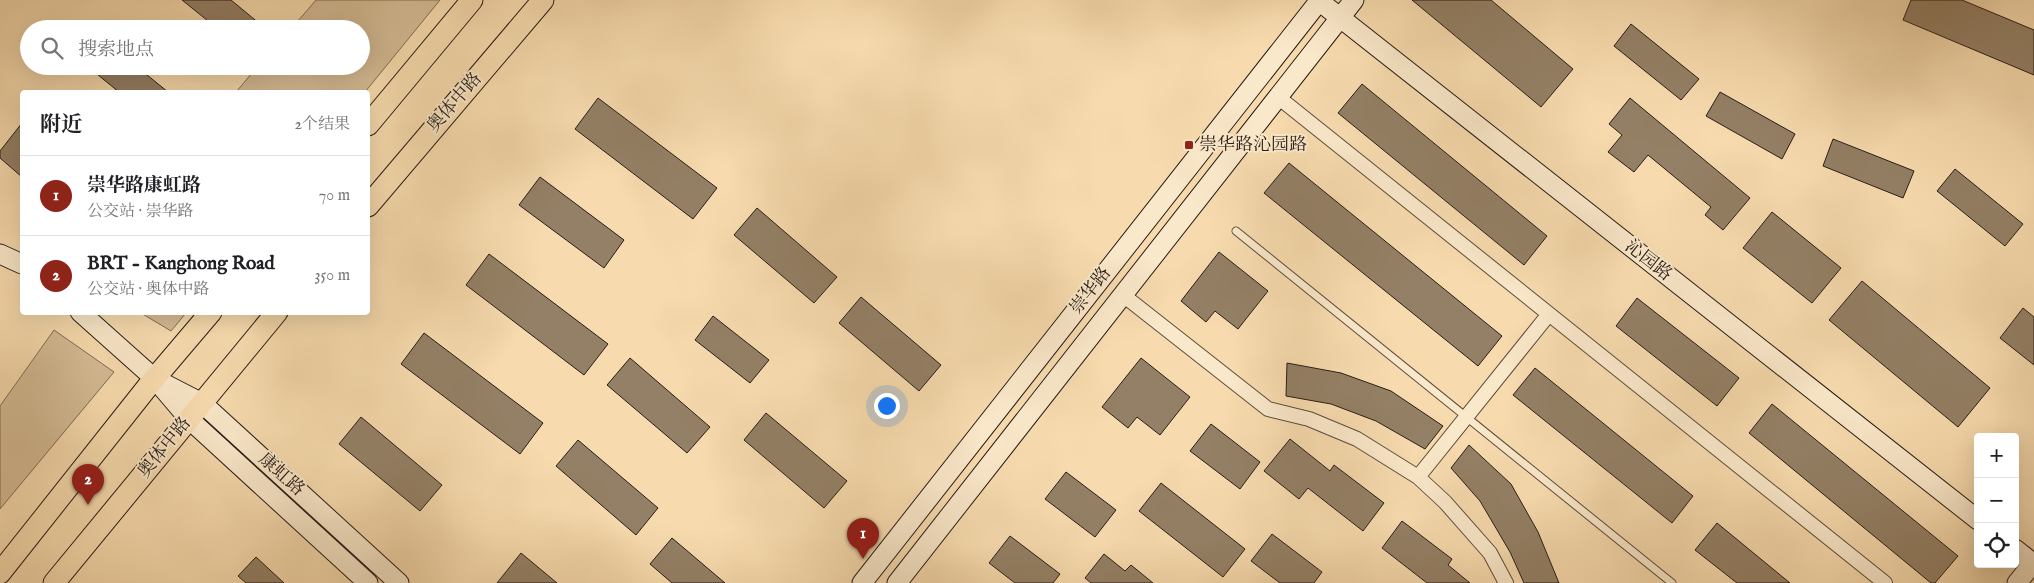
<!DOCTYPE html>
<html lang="zh">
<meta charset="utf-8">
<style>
:root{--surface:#fff;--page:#f6f6f6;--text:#202124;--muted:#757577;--line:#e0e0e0;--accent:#8f2418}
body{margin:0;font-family:"IM FELL English","Noto Serif SC",serif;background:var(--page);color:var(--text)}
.controls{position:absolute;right:15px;bottom:15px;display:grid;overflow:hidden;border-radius:5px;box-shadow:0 5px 20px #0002}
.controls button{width:45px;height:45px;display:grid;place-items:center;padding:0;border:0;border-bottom:1px solid var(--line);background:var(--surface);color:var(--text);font:25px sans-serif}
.you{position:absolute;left:886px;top:405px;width:18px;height:18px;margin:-12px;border:4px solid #fff;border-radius:50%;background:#1a73e8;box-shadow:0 0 0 8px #1a73e833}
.badge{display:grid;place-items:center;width:32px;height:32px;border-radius:50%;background:var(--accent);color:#fff;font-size:16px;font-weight:700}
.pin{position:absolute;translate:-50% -41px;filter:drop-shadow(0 1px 2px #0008)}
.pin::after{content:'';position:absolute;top:26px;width:18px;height:15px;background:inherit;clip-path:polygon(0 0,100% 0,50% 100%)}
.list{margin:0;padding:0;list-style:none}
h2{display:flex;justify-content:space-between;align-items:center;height:65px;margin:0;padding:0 20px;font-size:21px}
h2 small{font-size:16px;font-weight:400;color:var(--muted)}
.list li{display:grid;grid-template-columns:32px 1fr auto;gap:15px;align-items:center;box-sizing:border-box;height:80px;padding:0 20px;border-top:1px solid var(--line)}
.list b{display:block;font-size:19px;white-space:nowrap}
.list p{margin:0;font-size:16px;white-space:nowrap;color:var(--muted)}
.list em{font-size:16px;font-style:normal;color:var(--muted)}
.icon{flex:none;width:28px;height:28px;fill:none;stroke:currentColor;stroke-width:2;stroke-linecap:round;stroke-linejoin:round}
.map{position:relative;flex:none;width:2034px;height:583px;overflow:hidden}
.search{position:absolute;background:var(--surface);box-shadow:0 5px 20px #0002;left:20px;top:20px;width:350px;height:55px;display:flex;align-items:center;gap:12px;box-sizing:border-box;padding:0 18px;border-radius:28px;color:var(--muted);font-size:19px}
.panel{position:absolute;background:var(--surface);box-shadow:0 5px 20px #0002;left:20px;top:90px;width:350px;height:225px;border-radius:5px}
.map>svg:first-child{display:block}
.green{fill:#d4bb94;stroke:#7e6c56}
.building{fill:#948066;stroke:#281d17}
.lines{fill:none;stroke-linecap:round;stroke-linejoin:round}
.lane-casing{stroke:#5c4c3d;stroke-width:9}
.street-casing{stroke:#5c4c3d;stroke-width:16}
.secondary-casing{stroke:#281d17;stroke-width:21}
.primary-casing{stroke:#281d17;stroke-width:23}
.lane{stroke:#fae8ca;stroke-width:7}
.street{stroke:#fae8ca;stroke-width:14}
.secondary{stroke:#fae8ca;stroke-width:19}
.primary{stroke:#f7dbae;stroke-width:21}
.poi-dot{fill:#8f2418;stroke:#fae8ca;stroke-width:2}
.labels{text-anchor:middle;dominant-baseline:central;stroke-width:4;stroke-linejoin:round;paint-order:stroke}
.street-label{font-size:18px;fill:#281d17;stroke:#fae8ca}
.poi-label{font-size:18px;fill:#281d17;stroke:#fae8ca;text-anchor:start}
</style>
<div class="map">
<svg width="2034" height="583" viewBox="0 0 2034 583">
<rect width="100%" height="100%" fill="#f7dbae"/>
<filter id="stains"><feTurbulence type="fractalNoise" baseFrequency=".004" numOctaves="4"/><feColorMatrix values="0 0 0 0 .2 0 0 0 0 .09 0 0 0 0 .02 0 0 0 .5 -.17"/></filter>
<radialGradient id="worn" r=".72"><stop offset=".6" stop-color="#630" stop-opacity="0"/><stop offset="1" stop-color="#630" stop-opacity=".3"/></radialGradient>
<path class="green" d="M316,0H440L365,92H236L258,66H361V29H291Z
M141,313H186L171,331Z
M54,330L114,372L0,509V406Z"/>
<path class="building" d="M182,0H231L266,29H218Z
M1412,0H1491L1573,69L1541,107Z
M1911,0H1962L2034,30V75L1903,20Z
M1631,24L1699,79L1681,100L1614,46Z
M87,66H136L168,92H119Z
M1362,84L1547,236L1524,265L1338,113Z
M1720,92L1795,134L1782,159L1706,116Z
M598,98L717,188L693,219L575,129Z
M1630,98L1750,198L1723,230L1705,215L1711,207L1648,155L1634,172L1608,152L1622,135L1609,124Z
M22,123V177L0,158V151Z
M1833,139L1914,171L1903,198L1823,166Z
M1289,163L1502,336L1478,366L1264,193Z
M1955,169L2023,224L2005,246L1937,191Z
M540,177L624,240L604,268L519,205Z
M757,208L837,277L814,303L734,235Z
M1772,212L1841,268L1812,303L1743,248Z
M1219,252L1268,291L1238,329L1215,311L1206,322L1181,301Z
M489,254L608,344L584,375L466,285Z
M1862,281L1990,388L1958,427L1829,320Z
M861,297L941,365L919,391L839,323Z
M1637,298L1739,378L1717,406L1616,326Z
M2023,308L2034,317V365L2000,338Z
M713,316L769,360L750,383L695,340Z
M424,333L543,423L520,454L401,364Z
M630,358L710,427L687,453L607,385Z
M1141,358L1190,397L1160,435L1137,417L1128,428L1102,407Z
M1287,363L1341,373L1391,391L1443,426L1425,449L1376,421L1331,404L1286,396Z
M1535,368L1693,496L1672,523L1513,395Z
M1772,404L1958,556L1935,583H1931L1749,433Z
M766,413L847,481L824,508L744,440Z
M361,417L442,485L420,511L339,444Z
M1211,424L1260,462L1240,489L1190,451Z
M1290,439L1330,471L1334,465L1384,503L1363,531L1308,488L1299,499L1264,471Z
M578,440L658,508L636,535L556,466Z
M1469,445L1511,484L1538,532L1559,583H1524L1510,552L1480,501L1451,468Z
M1066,472L1116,510L1095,537L1045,499Z
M1161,483L1245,549L1223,577L1139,511Z
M1402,521L1452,559L1448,565L1470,583H1427L1382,548Z
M1717,523L1790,583H1737L1695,550Z
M1272,534L1322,572L1314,583H1280L1251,561Z
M1010,536L1060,574L1053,583H1015L989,563Z
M672,538L725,583H672L650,564Z
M521,553L557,583H497Z
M1104,554L1125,571L1131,565L1153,583H1091L1085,578Z
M256,557L284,583H246L238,576Z"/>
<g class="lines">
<g class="lane-casing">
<path id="lane" d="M1236,231L1672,583"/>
</g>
<g class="street-casing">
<path id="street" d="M1278,97L1885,583
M1123,295L1268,409L1309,419L1357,439L1418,477L1445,502L1490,553L1506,583
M1418,477L1549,314"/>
</g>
<g class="secondary-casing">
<path id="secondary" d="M1319,1L1978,520
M0,254L22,264
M80,312L155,379L189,419L368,583
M163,383L202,403L399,583
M2015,549L2034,564
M862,583L1320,0
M897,583L1354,0
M2017,583L2034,562"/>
</g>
<g class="primary-casing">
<path id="primary" d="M368,125L472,0
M368,206L543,0
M0,573L149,385L211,312
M54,583L277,312"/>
</g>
<use href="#lane" class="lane"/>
<use href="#street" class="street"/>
<use href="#secondary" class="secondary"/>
<use href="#primary" class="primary"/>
</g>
<rect class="poi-dot" x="1184" y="140" width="10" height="10" rx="2.5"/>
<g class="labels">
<g class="street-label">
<text transform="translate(455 103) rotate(-49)">奥体中路</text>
<text transform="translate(1648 261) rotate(38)">沁园路</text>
<text transform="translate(1091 291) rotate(-52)">崇华路</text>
<text transform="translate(165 448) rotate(-51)">奥体中路</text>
<text transform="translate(281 475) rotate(42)">康虹路</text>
</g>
<g class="poi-label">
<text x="1199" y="145">崇华路沁园路</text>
</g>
</g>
<rect width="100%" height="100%" filter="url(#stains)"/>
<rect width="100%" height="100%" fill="url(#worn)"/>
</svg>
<div class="controls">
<button>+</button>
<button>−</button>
<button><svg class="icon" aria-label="locate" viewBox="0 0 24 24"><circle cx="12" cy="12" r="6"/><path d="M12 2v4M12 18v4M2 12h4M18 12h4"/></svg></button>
</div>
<div class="you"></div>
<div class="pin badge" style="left:863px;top:559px">1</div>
<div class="pin badge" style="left:88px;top:505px">2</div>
<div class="search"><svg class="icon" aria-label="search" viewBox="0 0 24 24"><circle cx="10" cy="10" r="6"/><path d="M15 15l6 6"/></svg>搜索地点</div>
<section class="panel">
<h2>附近<small>2个结果</small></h2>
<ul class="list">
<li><span class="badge">1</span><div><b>崇华路康虹路</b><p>公交站 · 崇华路</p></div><em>70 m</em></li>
<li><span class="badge">2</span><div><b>BRT - Kanghong Road</b><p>公交站 · 奥体中路</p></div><em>350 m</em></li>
</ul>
</section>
</div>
